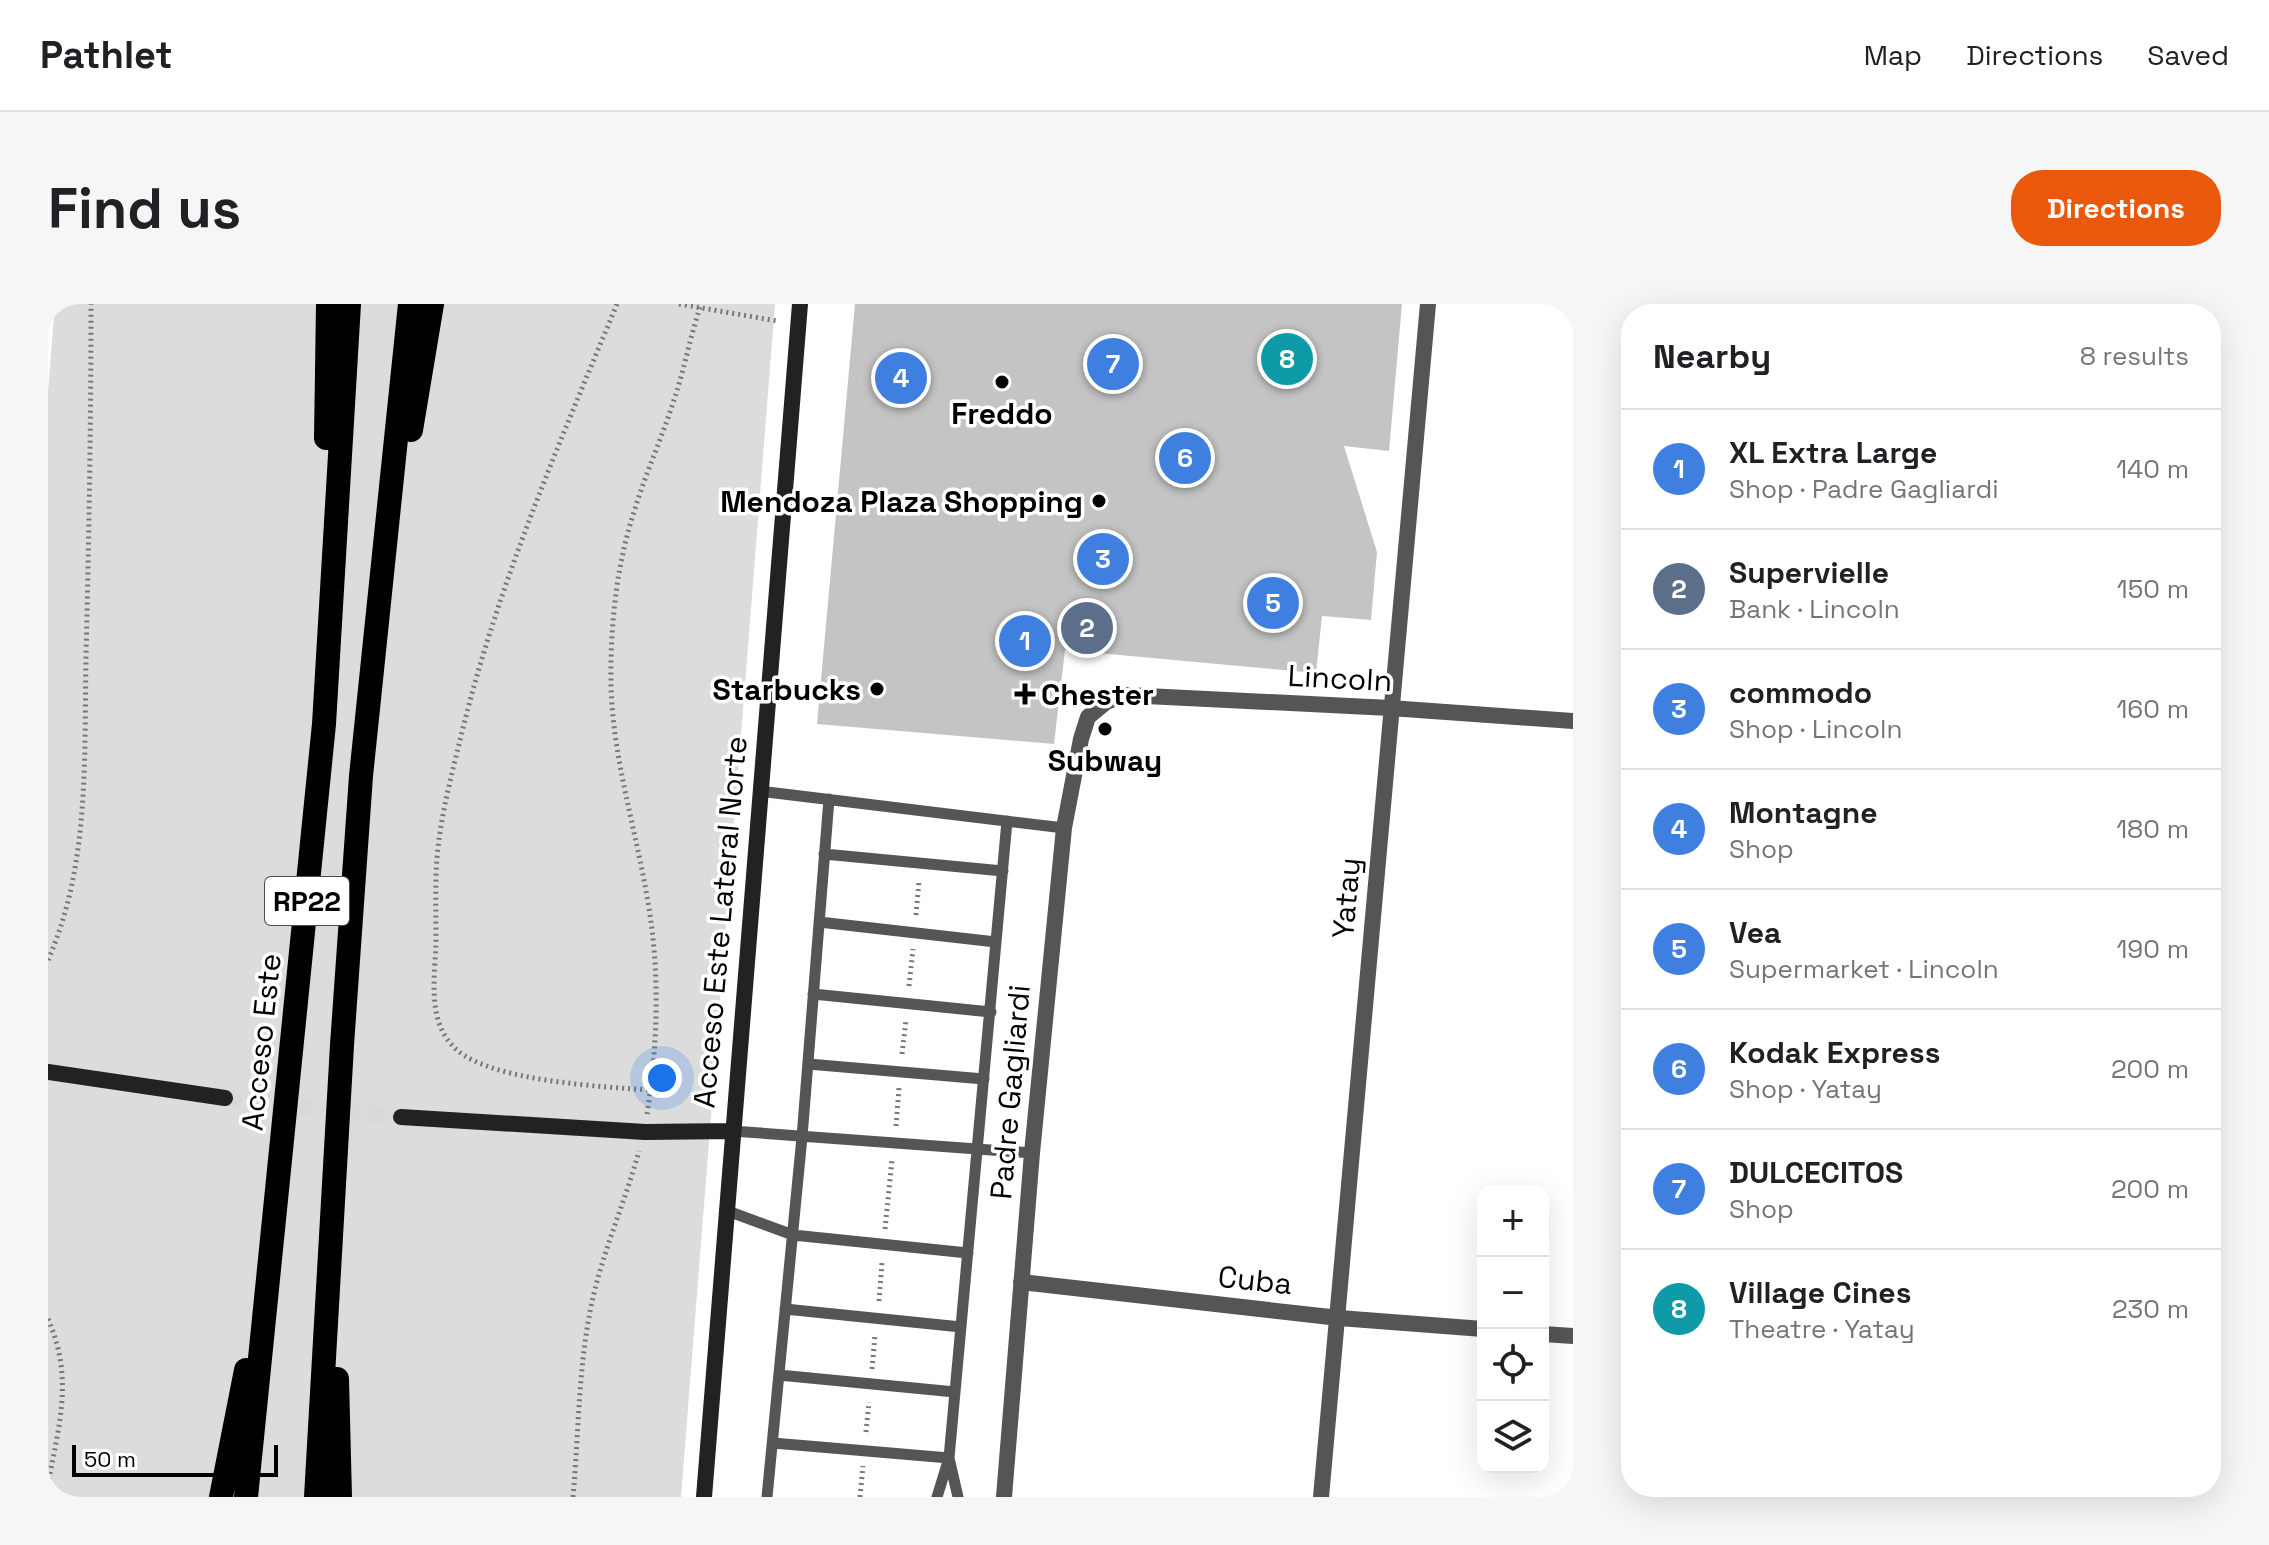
<!DOCTYPE html>
<meta charset="utf-8">
<style>
:root{--surface:#fff;--page:#f6f6f6;--text:#202124;--muted:#757577;--line:#e0e0e0;--accent:#ea580c}
body{margin:0;font-family:"Space Grotesk",sans-serif;background:var(--page);color:var(--text)}
.controls{position:absolute;right:24px;bottom:24px;display:grid;overflow:hidden;border-radius:16px;box-shadow:0 8px 32px #0002}
.controls button{width:72px;height:72px;display:grid;place-items:center;padding:0;border:0;border-bottom:2px solid var(--line);background:var(--surface);color:var(--text);font:40px sans-serif}
.scale{position:absolute;left:24px;bottom:20px;width:206px;box-sizing:border-box;padding-left:8px;border:4px solid #000;border-top:0;font-size:22px;line-height:28px;white-space:nowrap;color:#000;-webkit-text-stroke:6px #fff;paint-order:stroke}
.you{position:absolute;left:614px;top:774px;width:28px;height:28px;margin:-20px;border:6px solid #fff;border-radius:50%;background:#1a73e8;box-shadow:0 0 0 12px #1a73e833}
.badge{display:grid;place-items:center;width:52px;height:52px;border-radius:50%;background:var(--accent);color:#fff;font-size:26px;font-weight:700}
.pin{position:absolute;translate:-50% -50%;border:4px solid #fff;box-shadow:0 2px 8px #0006}
.list{margin:0;padding:0;list-style:none}
h2{display:flex;justify-content:space-between;align-items:center;height:104px;margin:0;padding:0 32px;font-size:34px}
h2 small{font-size:26px;font-weight:400;color:var(--muted)}
.list li{display:grid;grid-template-columns:52px 1fr auto;gap:24px;align-items:center;box-sizing:border-box;height:120px;padding:0 32px;border-top:2px solid var(--line)}
.list b{display:block;font-size:30px;white-space:nowrap}
.list p{margin:0;font-size:26px;white-space:nowrap;color:var(--muted)}
.list em{font-size:26px;font-style:normal;color:var(--muted)}
.icon{flex:none;width:44px;height:44px;fill:none;stroke:currentColor;stroke-width:2;stroke-linecap:round;stroke-linejoin:round}
.map{position:relative;flex:none;width:1525px;height:1193px;overflow:hidden;border-radius:32px}
header{display:flex;align-items:center;gap:48px;box-sizing:border-box;height:112px;padding:0 40px;background:var(--surface);border-bottom:2px solid var(--line)}
header strong{font-size:38px}
nav{display:flex;gap:44px;margin-inline-start:auto;font-size:28px}
.intro{display:flex;align-items:center;justify-content:space-between;box-sizing:border-box;height:192px;padding:0 48px}
h1{margin:0;font-size:56px}
.button{padding:20px 36px;border-radius:32px;background:var(--accent);color:#fff;font-size:28px;font-weight:700}
main{display:flex;gap:48px;padding:0 48px}
aside{flex:1;background:var(--surface);border-radius:32px;box-shadow:0 8px 32px #0002}
.map>svg:first-child{display:block}
.green{fill:#dcdcdc}
.building{fill:#c4c4c4}
.lines{fill:none;stroke-linecap:round;stroke-linejoin:round}
.secondary-tunnel{stroke:#d9d9d9;stroke-width:16;stroke-dasharray:16 8;stroke-linecap:butt}
.highway-casing{stroke:#dbdbdb;stroke-width:28}
.path{stroke:#777;stroke-width:5;stroke-dasharray:2 4;stroke-linecap:butt}
.lane{stroke:#555;stroke-width:11}
.street{stroke:#555;stroke-width:16}
.secondary{stroke:#222;stroke-width:16}
.highway{stroke:#000;stroke-width:24}
.poi-dot{fill:#000;stroke:#fff;stroke-width:3}
.labels{text-anchor:middle;dominant-baseline:central;stroke-width:7;stroke-linejoin:round;paint-order:stroke}
.shield{fill:#fff;stroke:#4c4c4c;stroke-width:2}
.shield-label{font-size:28px;font-weight:bold;fill:#000}
.poi-label{font-size:30px;font-weight:bold;fill:#000;stroke:#fff}
.street-label{font-size:30px;fill:#000;stroke:#fff}
</style>
<header>
<strong>Pathlet</strong>
<nav><a>Map</a><a>Directions</a><a>Saved</a></nav>
</header>
<div class="intro"><h1>Find us</h1><a class="button">Directions</a></div>
<main>
<div class="map">
<svg width="1525" height="1193" viewBox="0 0 1525 1193">
<rect width="100%" height="100%" fill="#fff"/>
<path class="green" d="M7,0H727L633,1193H0V87Z"/>
<path class="building" d="M807,0H1354L1341,147L1296,142L1329,248L1323,316L1274,312L1268,369L1017,346L1006,440L769,420Z"/>
<g class="lines">
<path class="secondary-tunnel" d="M177,794L353,813"/>
<g class="highway-casing">
<path id="highway" d="M363,126L384,0
M278,134L280,0
M289,1075L292,1193
M173,1193L198,1066
M198,1193L276,420L301,0
M268,1193L294,741L313,472L362,0"/>
</g>
<path class="path" d="M569,0C511,140 450,280 414,428C404,469 393,510 389,553C387,580 388,609 388,638C387,674 378,719 409,746C444,777 555,783 603,786
M631,0L729,17
M868,611L871,577
M0,656C42,561 36,454 38,352C41,234 43,117 43,0
M861,682L865,645
M854,750L858,716
M599,810C610,739 612,669 600,598C588,526 565,455 563,382C562,325 568,263 586,208C597,171 613,136 625,99C636,67 642,33 653,0
M848,822L851,784
M837,925L844,856
M831,997L834,959
M0,1015C26,1074 11,1121 0,1180
M824,1065L827,1031
M818,1128L821,1098
M525,1193C531,1128 530,1063 544,998C555,947 577,898 591,847
M812,1193L815,1162"/>
<path class="lane" d="M711,487L1016,524
M776,550L955,567
M771,618L948,638
M765,690L943,708
M760,760L936,775
M684,827L984,849
M677,906L745,931L920,949
M737,1005L913,1023
M731,1071L907,1088
M725,1139L901,1154L910,1193
M719,1193L754,833L781,495
M889,1193L901,1154L959,517"/>
<path class="street" d="M973,978L1291,1014L1435,1025
M1495,1030L1525,1032
M956,1193L984,849L1016,524L1033,435L1040,413L1058,398L1078,391L1342,404L1525,417
M1273,1193L1380,0"/>
<path class="secondary" d="M0,768L177,794
M353,813L597,828L684,827
M656,1193L752,0"/>
<use href="#highway" class="highway"/>
</g>
<g class="poi-dot">
<circle cx="954" cy="78" r="8"/>
<circle cx="1051" cy="197" r="8"/>
<circle cx="829" cy="385" r="8"/>
<path d="M973 378h8v8h8v8h-8v8h-8v-8h-8v-8h8z"/>
<circle cx="1057" cy="425" r="8"/>
</g>
<g class="labels">
<rect class="shield" x="217" y="573" width="84" height="48" rx="6"/>
<g class="shield-label">
<text x="259" y="597">RP22</text>
</g>
<g class="poi-label">
<text x="954" y="109">Freddo</text>
<text x="1035" y="197" text-anchor="end">Mendoza Plaza Shopping</text>
<text x="813" y="385" text-anchor="end">Starbucks</text>
<text x="993" y="390" text-anchor="start">Chester</text>
<text x="1057" y="456">Subway</text>
</g>
<g class="street-label">
<text transform="translate(1292 374) rotate(3)">Lincoln</text>
<text transform="translate(1298 594) rotate(-85)">Yatay</text>
<text transform="translate(672 618) rotate(-85)">Acceso Este Lateral Norte</text>
<text transform="translate(213 738) rotate(-84)">Acceso Este</text>
<text transform="translate(962 788) rotate(-85)">Padre Gagliardi</text>
<text transform="translate(1207 976) rotate(6)">Cuba</text>
</g>
</g>
</svg>
<div class="controls">
<button>+</button>
<button>−</button>
<button><svg class="icon" aria-label="locate" viewBox="0 0 24 24"><circle cx="12" cy="12" r="6"/><path d="M12 2v4M12 18v4M2 12h4M18 12h4"/></svg></button>
<button><svg class="icon" aria-label="layers" viewBox="0 0 24 24"><path d="M12 4l9 5-9 5-9-5zM3 14l9 5 9-5"/></svg></button>
</div>
<div class="scale">50 m</div>
<div class="you"></div>
<div class="pin badge" style="left:977px;top:337px;background:#3f7fe0">1</div>
<div class="pin badge" style="left:1039px;top:324px;background:#5c6f8a">2</div>
<div class="pin badge" style="left:1055px;top:255px;background:#3f7fe0">3</div>
<div class="pin badge" style="left:853px;top:74px;background:#3f7fe0">4</div>
<div class="pin badge" style="left:1225px;top:299px;background:#3f7fe0">5</div>
<div class="pin badge" style="left:1137px;top:154px;background:#3f7fe0">6</div>
<div class="pin badge" style="left:1065px;top:60px;background:#3f7fe0">7</div>
<div class="pin badge" style="left:1239px;top:55px;background:#0f9aa8">8</div>
</div>
<aside>
<h2>Nearby<small>8 results</small></h2>
<ul class="list">
<li><span class="badge" style="background:#3f7fe0">1</span><div><b>XL Extra Large</b><p>Shop · Padre Gagliardi</p></div><em>140 m</em></li>
<li><span class="badge" style="background:#5c6f8a">2</span><div><b>Supervielle</b><p>Bank · Lincoln</p></div><em>150 m</em></li>
<li><span class="badge" style="background:#3f7fe0">3</span><div><b>commodo</b><p>Shop · Lincoln</p></div><em>160 m</em></li>
<li><span class="badge" style="background:#3f7fe0">4</span><div><b>Montagne</b><p>Shop</p></div><em>180 m</em></li>
<li><span class="badge" style="background:#3f7fe0">5</span><div><b>Vea</b><p>Supermarket · Lincoln</p></div><em>190 m</em></li>
<li><span class="badge" style="background:#3f7fe0">6</span><div><b>Kodak Express</b><p>Shop · Yatay</p></div><em>200 m</em></li>
<li><span class="badge" style="background:#3f7fe0">7</span><div><b>DULCECITOS</b><p>Shop</p></div><em>200 m</em></li>
<li><span class="badge" style="background:#0f9aa8">8</span><div><b>Village Cines</b><p>Theatre · Yatay</p></div><em>230 m</em></li>
</ul>
</aside>
</main>
